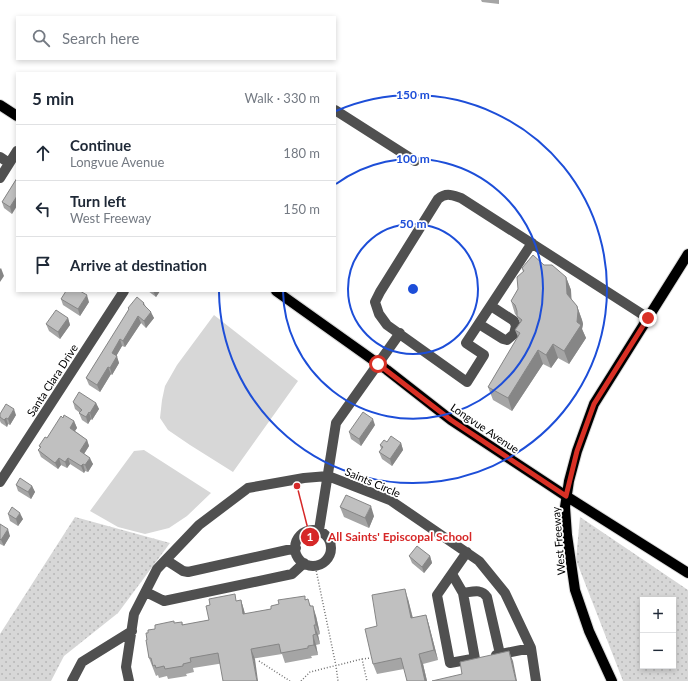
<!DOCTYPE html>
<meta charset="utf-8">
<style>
:root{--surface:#fff;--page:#f2f2f3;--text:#1f2937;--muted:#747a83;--line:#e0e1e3}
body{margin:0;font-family:Lato,sans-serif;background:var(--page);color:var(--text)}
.controls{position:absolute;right:12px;bottom:12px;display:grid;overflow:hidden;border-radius:0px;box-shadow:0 2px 6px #0003}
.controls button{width:36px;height:36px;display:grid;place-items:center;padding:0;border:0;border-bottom:1px solid var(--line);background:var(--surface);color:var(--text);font:20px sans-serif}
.stop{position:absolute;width:12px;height:12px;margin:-9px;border:3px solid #d93025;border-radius:50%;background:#fff}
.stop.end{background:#d93025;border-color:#fff;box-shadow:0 1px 4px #0008}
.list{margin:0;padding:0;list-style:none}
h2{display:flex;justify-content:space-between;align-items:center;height:52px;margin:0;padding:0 16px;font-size:17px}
h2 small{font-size:13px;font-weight:400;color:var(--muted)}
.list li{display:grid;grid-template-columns:26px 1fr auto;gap:12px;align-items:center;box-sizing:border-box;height:56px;padding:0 16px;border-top:1px solid var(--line)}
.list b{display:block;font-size:15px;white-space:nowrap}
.list p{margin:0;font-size:13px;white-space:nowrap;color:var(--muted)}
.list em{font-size:13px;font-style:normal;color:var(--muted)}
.icon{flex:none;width:22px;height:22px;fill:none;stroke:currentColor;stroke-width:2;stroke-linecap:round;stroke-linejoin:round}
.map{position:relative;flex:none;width:688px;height:681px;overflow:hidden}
.search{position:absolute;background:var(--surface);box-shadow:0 2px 6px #0003;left:16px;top:16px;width:320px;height:44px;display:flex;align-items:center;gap:10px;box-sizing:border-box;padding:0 14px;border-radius:0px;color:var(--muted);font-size:15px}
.panel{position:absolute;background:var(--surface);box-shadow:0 2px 6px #0003;left:16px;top:72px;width:320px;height:220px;border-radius:0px}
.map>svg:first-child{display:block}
.green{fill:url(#green-dots);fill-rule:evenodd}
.pitch{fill:#d7d7d7}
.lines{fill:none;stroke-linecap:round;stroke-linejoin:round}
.major-casing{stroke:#dbdbdb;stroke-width:12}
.path{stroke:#727272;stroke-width:1.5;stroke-dasharray:1 2;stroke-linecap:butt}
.minor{stroke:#505050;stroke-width:10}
.major{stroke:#000;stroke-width:10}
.wall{fill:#a5a5a5}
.shaded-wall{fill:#868686}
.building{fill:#c0c0c0;stroke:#868686}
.route{stroke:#d93025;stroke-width:5}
.ring{fill:none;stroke:#1d4ed8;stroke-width:2}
.labels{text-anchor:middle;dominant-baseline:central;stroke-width:3.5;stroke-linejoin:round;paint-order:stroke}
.street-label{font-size:11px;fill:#000;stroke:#fff}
.centre{fill:#1d4ed8;stroke:#fff;stroke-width:2}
.ring-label{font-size:12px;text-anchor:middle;font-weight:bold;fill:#1d4ed8;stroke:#fff;stroke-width:3.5;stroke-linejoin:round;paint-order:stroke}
.leader{fill:none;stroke:#d62828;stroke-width:1.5}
.callout-dot{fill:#d62828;stroke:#fff;stroke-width:1.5}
.mark-label{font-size:12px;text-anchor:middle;font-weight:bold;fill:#fff}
.callout-label{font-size:12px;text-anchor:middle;font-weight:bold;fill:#d62828;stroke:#fff;stroke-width:3.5;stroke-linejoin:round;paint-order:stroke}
</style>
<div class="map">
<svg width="688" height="681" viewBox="0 0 688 681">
<defs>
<pattern id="green-dots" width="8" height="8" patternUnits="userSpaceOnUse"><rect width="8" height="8" fill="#d7d7d7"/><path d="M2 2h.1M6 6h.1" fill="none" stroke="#b7b7b7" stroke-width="1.8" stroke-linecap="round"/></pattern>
</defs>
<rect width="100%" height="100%" fill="#fff"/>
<path class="green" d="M75,517L170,543L118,613L64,656L51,681H0V634Z
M580,517L688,590V681H623L576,560ZM643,600H673V666H643Z"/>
<path class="pitch" d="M214,315L298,381L233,472L190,445L168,430L160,418L162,400L165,386L177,365Z
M144,450L211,493L187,516L169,528L145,534L118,527L90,511L134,451Z"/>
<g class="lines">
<g class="major-casing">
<path id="major" d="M0,105L17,116
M276,291L387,370L451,420L566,496L688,573
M612,681L589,631L575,590L567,535L565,507L569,481L577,451L594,404L688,254"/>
</g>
<path class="path" d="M315,565L336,666L338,681
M362,659L371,658
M259,661L290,681
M301,681L310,672L362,659L367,681"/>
<path class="minor" d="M335,110L415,161
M0,157L9,163
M0,178L17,151
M532,243L466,343L484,355L467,382L387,325L379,314L375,302L380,292L438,199C446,192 452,195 461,198L648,318
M479,324L503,339L507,340L514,334L516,326L514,321L491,306
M0,482L124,291
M319,530L336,423L400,333
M295 548a18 18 0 1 1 36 0a18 18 0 1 1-36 0Z
M467,552L437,595L450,663L472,659
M166,560L183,571L188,572L296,548
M452,574L463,593L475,659
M146,592L164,601L292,574L304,563
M463,593C472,592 481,588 487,597L500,654
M496,655L531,648
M72,681L82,662L132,631
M129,681L126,667L134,614L157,569L199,525L248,488L304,478L328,476L390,500L479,561L505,593L531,648L536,681"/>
<use href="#major" class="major"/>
</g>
<path class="wall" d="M481,0H499V4L482,2Z
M17,178L12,214L4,208L2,202Z
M544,265L566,277L571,290V299L577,306L582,320L583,324L582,329L586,338L569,364L558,358L551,368L543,364L512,411L493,400L488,387L518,337L515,330L520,323L517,316L515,314L511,301L518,289L523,272L522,268Z
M148,291H160L156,297Z
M61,299L89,302L80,316L63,305Z
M144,303L146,307L154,318L146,328L141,323L125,347L122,346L116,356L119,363L112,375L111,374L100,392L89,385L86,378L129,310L128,308Z
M68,318L70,325L60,339L49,331L46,324Z
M73,402L96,403L99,409L92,420L91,419L88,424L82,420L79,413H80L75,409Z
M0,414L16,415L10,425L8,424L7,427L1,423L0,421Z
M63,418L74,421L77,428L75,431L87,440L89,446L84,454L93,464L88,472L85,471L84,473L70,464L67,468L61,465L58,469L41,457L38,450L40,448L39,446L47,438Z
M375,425L361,446L351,439L349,432Z
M387,442L401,443L403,450L392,466L382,459L379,452L381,449L380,445Z
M16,485L32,486L35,492L31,499L18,491Z
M340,507L374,516L369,528L344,517Z
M8,514L23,519L18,526L10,521Z
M0,524L10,536L4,546L0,544Z
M409,556H430L432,563L424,573L412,563Z
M306,599L311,606L316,616L320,634L318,635L320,644L316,645L318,655L311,656L312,658L285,663L282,654L193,668L194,672L186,674L187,676L168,679L167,676L159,678L158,675L156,676L149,658L147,640L148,633L155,629L182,622L183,625L209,620L237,601L241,600L245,614L271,609Z
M408,599L413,618L426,615L429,625L438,660L423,664L427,681H407L404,669L377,674L373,664L377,626Z"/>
<path class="shaded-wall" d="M17,196V206L12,214L10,207Z
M1,268L4,276L0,282V269Z
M566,277L571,290L572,307L567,294Z
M153,291H160L156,297Z
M87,295L89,302L80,316L78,309Z
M577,306L582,320L583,324L582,329L586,338L569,364L564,351L577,322Z
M151,312L154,318L146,328L144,321Z
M138,316L141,323L125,347L123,341Z
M68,318L70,325L60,339L58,332Z
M120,339L122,346L114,360L112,353Z
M553,344L558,358L551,368L546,355Z
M538,350L543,364L512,411L508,398Z
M117,356L119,363L112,375L110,368Z
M108,367L111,374L100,392L97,385Z
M96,403L99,409L92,420L90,413Z
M14,409L16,415L10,425L8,419Z
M89,412L91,419L88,424L86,417Z
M6,418L8,424L7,427L4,420Z
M373,419L375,425L361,446L359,439Z
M74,421L77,428L72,435L70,428Z
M87,440L89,446L82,457L80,451Z
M401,443L403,450L392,466L390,459Z
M59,458L61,465L58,469L55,463Z
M68,458L70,464L67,468L65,462Z
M90,458L93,464L88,472L85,465Z
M83,464L85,471L84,473L81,466Z
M32,486L35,492L31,499L28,492Z
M371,506L374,516L369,528L365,518Z
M20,513L23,519L18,526L16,519Z
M8,529L10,536L4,546L1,540Z
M430,556L432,563L424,573L422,567Z
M405,589L408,599L415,628L411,618Z
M241,600L244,610L247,624L243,614Z
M313,606L316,616L320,634L316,625Z
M426,615L429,625L438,660L434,650Z
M314,625L318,635L320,644L316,634Z
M313,635L316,645L318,655L314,645Z
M251,649L255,659L258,681H257Z
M509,651L513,661L517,681H516Z
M419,654L423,664L427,681H425Z"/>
<path class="building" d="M17,178V196L10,207L2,202Z
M533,255L544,265H552L566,277L567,294L577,306L578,311L577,322L581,325L564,351L553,344L546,355L538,350L508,398L488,387L520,333L515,330L522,320L517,316V311L515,305L511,301L518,289L517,277L524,271L522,268Z
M66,291H80L87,295L78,309L61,299Z
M137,297L144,303L143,304L151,312L144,321L138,316L123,341L120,339L112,353L117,356L110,368L108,367L97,385L86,378L129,309L128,308Z
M56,310L68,318L58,332L46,324Z
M79,392L96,403L90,413L89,412L86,417L79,413L82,410L73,402Z
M6,404L14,409L8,419L6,418L4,420L0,417V414Z
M363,412L373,419L359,439L349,432Z
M64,415L74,421L70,428L87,440L80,451L90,458L85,465L83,464L81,466L68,458L65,462L59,458L55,463L38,450L41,447L39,446L45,437L47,438L61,416L63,418Z
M391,436L401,443L390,459L379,452L383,447L380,445L384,440L387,442Z
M20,478L32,486L28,492L16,485Z
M346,495L371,506L365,518L340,507Z
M12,507L20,513L16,519L8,514Z
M0,524L8,529L1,540L0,539Z
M417,546L430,556L422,567L409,556Z
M405,589L411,618L426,615L434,650L419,654L425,681H407L401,658L373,664L365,629L377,626L372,595Z
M235,594L236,601L241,600L243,614L271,609V606L279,604L278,600L305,596V600L308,599L310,606H313L316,625H314L316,634L313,635L314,645L308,646V648L281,653L279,644L251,649L257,681H223L218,653L190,658L191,662L183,664V666L165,669L164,666L156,668L155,665L153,666L151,658H149L146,640H147L146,633H148V630L155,629V625L174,621V623L182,622V625L209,620L206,606L210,605L209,599Z
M509,651L516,681H432L462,674L460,662Z"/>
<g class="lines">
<path class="route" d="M378,364L451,420L566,496L577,451L594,404L648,318"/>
</g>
<g class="ring">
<circle cx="413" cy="289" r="65"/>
<path d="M336 184A130 130 0 1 1 283 291"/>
<path d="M336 111A194 194 0 1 1 219 292"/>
</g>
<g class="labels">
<g class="street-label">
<text transform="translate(52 380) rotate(-57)">Santa Clara Drive</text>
<text transform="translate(485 428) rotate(34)">Longvue Avenue</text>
<text transform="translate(373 482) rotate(23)">Saints Circle</text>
<text transform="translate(558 541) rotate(-95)">West Freeway</text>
</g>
</g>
<circle cx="413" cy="289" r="6" class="centre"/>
<g class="ring-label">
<text x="413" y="99">150 m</text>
<text x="413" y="163">100 m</text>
<text x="413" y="228">50 m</text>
</g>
<path class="leader" d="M297 486L310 537"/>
<g class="callout-dot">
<circle cx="297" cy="486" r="4"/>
<circle cx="310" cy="537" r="10"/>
</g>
<g class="mark-label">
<text x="310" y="541">1</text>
</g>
<g class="callout-label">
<text x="400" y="541">All Saints' Episcopal School</text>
</g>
</svg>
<div class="controls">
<button>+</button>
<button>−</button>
</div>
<div class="stop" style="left:378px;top:364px"></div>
<div class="stop end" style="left:648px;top:318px"></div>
<div class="search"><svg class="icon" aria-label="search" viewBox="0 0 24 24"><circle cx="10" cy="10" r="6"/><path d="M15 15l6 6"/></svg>Search here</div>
<section class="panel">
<h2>5 min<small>Walk · 330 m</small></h2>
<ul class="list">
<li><svg class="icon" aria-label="ahead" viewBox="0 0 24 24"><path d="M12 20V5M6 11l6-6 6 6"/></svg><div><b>Continue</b><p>Longvue Avenue</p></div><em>180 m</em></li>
<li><svg class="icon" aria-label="left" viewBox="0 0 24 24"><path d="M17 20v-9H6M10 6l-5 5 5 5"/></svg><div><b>Turn left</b><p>West Freeway</p></div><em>150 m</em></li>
<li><svg class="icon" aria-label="arrive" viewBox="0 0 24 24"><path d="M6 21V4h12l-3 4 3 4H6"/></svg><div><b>Arrive at destination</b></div></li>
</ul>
</section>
</div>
